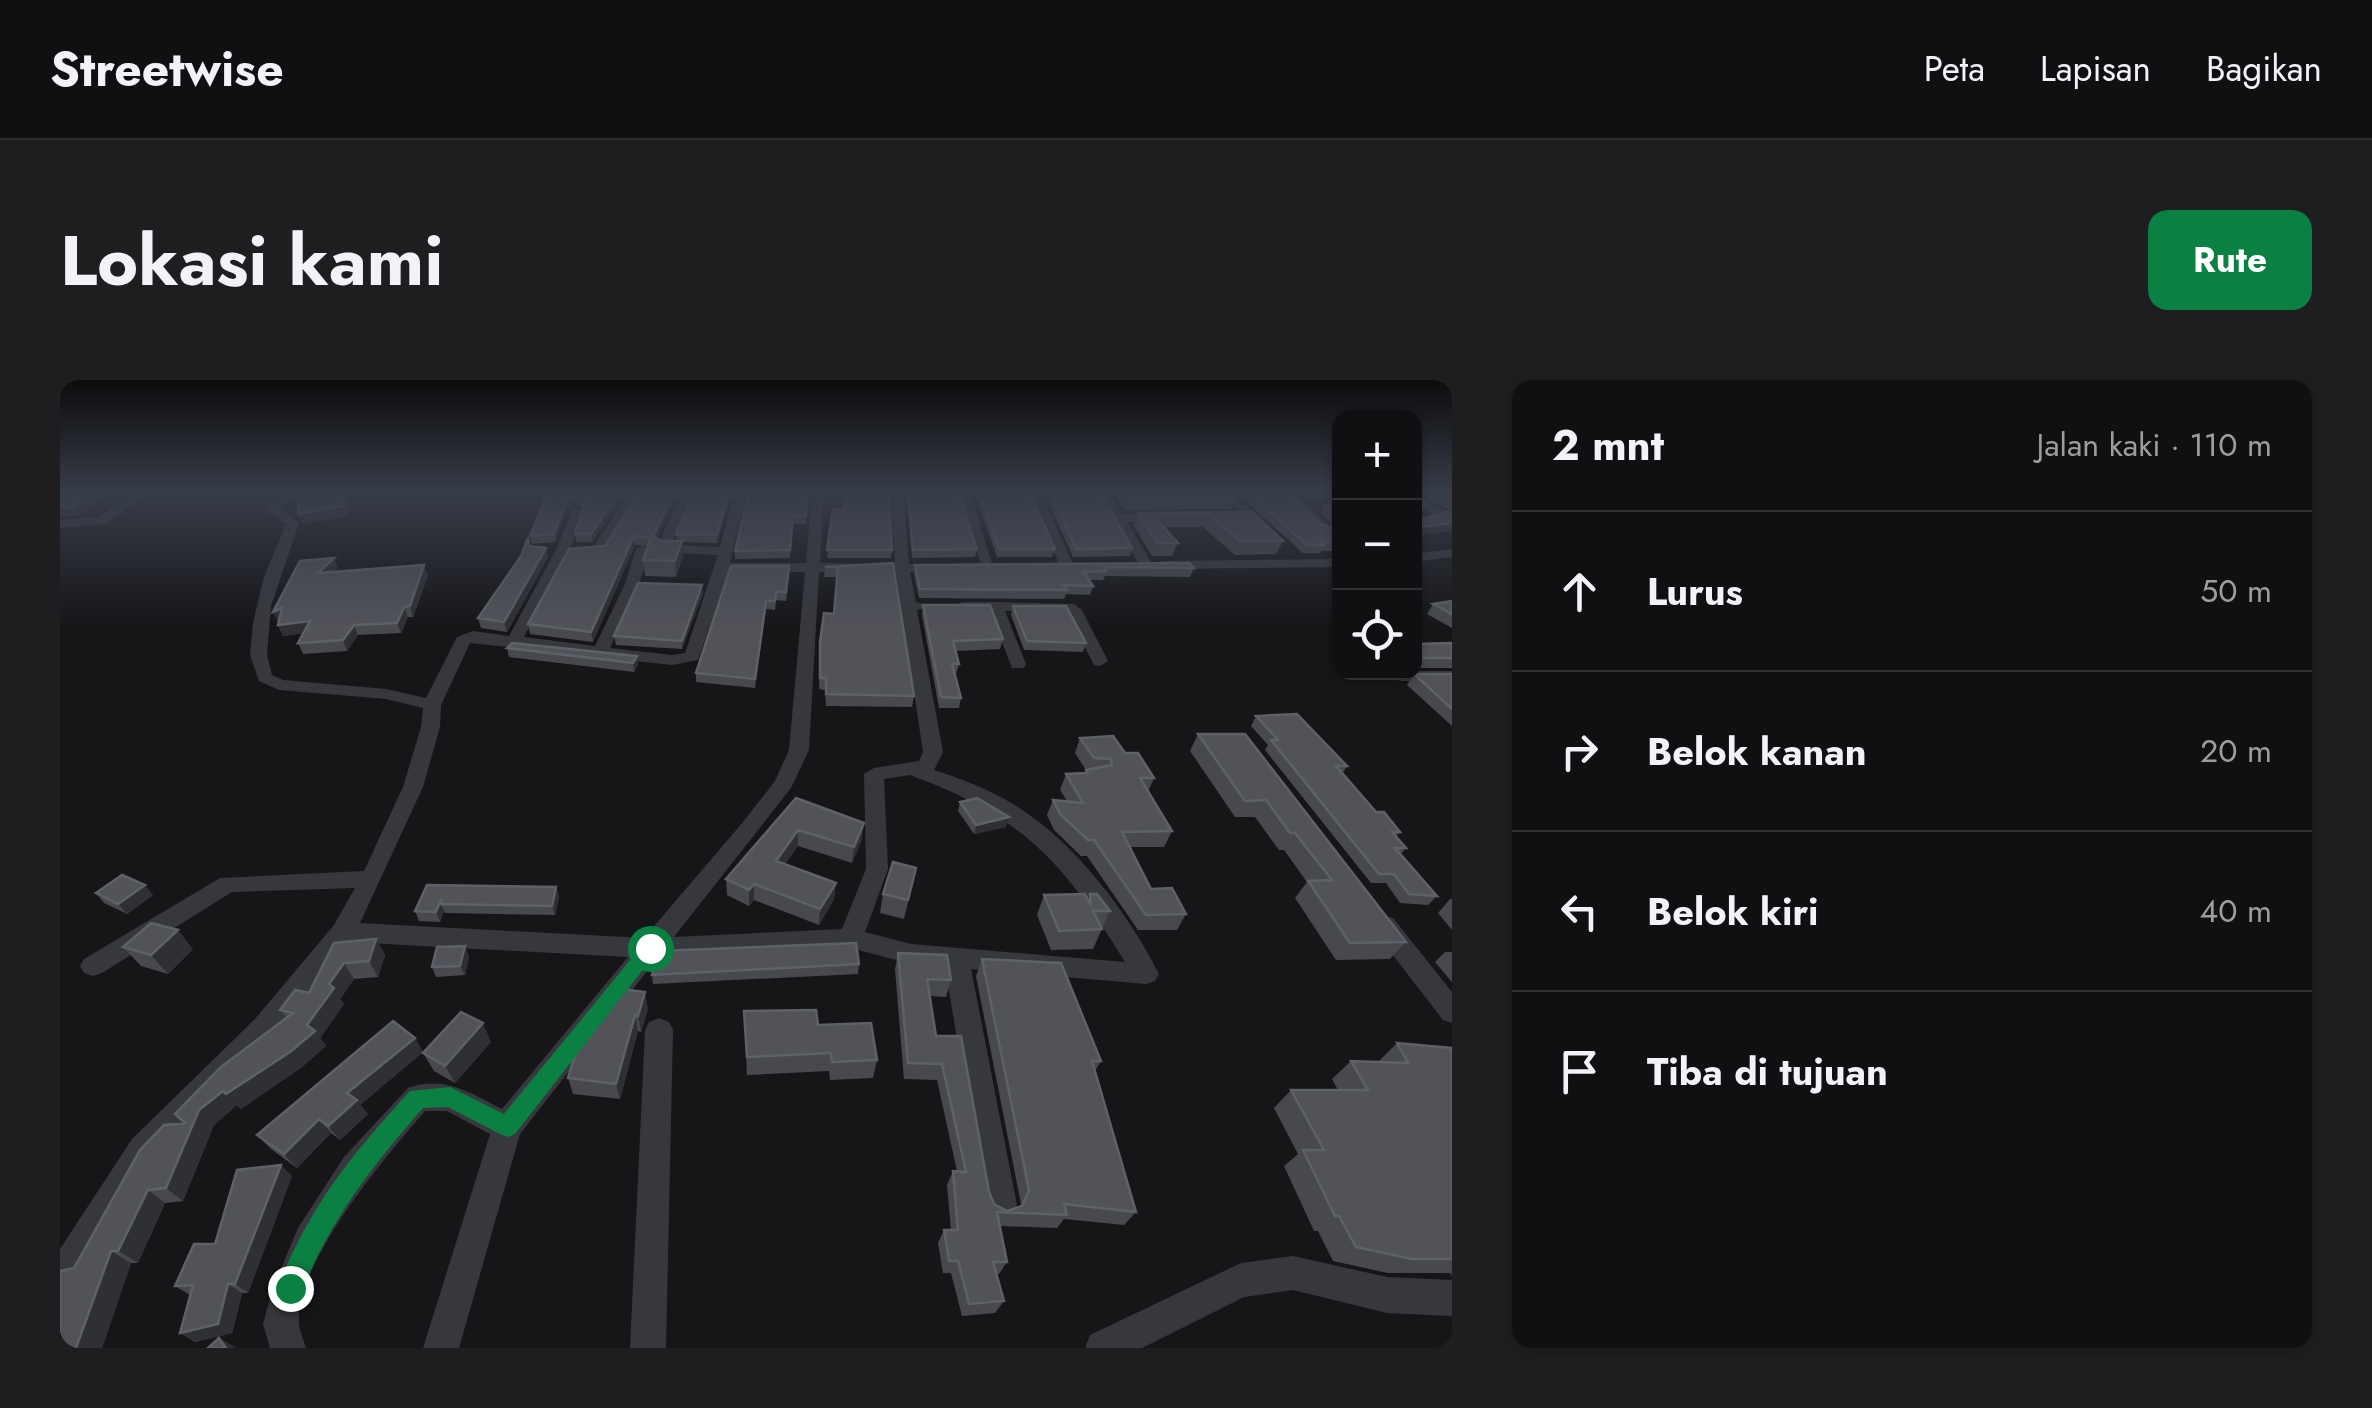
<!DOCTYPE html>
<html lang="id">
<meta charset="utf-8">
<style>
:root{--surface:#101012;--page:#1e1e20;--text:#f1f3f6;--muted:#9c9d9f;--line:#303032;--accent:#0b8043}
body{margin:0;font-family:Jost,sans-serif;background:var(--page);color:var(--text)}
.controls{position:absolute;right:30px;top:30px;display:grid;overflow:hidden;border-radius:20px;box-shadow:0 2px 8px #0004}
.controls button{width:90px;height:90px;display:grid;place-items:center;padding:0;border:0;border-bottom:2px solid var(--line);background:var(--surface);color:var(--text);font:50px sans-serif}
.stop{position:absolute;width:30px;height:30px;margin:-22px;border:8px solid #0b8043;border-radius:50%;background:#fff}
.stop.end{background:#0b8043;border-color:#fff;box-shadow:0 2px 10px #0008}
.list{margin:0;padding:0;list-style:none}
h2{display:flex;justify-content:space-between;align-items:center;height:130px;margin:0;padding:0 40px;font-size:42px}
h2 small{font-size:32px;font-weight:400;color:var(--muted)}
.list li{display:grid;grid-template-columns:65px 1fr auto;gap:30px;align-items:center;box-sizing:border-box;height:160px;padding:0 40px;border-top:2px solid var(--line)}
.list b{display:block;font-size:38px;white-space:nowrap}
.list em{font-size:32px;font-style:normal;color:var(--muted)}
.icon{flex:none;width:55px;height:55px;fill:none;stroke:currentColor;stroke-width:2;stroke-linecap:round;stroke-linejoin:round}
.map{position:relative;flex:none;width:1392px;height:968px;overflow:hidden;border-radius:20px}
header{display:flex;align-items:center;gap:60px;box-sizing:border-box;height:140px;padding:0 50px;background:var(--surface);border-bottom:2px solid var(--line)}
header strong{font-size:48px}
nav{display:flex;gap:55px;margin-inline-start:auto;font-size:35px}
.intro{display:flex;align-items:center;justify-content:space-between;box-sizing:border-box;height:240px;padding:0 60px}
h1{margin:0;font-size:70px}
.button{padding:25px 45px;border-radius:20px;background:var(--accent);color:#fff;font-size:35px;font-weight:700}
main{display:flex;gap:60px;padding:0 60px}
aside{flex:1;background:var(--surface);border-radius:20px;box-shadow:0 2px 8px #0004}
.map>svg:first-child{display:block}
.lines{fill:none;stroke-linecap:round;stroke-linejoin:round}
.minor{fill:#37383d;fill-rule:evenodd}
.wall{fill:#47494d;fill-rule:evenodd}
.shaded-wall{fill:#2f3033}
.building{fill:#525359;stroke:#5f6168;stroke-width:2.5}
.route{fill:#0b8043}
</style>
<header>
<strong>Streetwise</strong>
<nav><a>Peta</a><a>Lapisan</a><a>Bagikan</a></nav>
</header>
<div class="intro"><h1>Lokasi kami</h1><a class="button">Rute</a></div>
<main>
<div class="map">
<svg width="1392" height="968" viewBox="0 0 1392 968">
<rect width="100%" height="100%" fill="#161618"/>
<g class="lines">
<path class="minor" d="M76,112H90L46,144L0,148V140L39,137Z
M224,112H237L220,129L239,143L211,226L207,275L212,295L223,300L326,309L366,318L397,257L413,251L449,256L496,170L513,128L523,131L511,167L534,166L569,112H734L740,116L738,118L685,119L670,183H746L752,112H764L760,183L835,184L831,112H843L849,184H885L892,188L885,192H850L856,222L872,226L857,230L883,372L874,390C902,399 928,409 953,424C1014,461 1067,531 1099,594L1095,601L1086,604L911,589L957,825L952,836L941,841L930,836L925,825L885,587L851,584L791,568L598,577L460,754L399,968H363L430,754L387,731H365C326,776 234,883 239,945C240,952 244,961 246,968H210L203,944L213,908L238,848L284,777L348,708C383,695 411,713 442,729L568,577L289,562L215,655L94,781L12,912L0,917V869L72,759L195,639L274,545L295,508L172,512L42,593L33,596L24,593L20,586L24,579L160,498L304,491L343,407L361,347L363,328L326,319L219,310L199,301L190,275L193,243L204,197L226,144L206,130ZM577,119H619L596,169L598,172L658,175L625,273L612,275L550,268L579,204L590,169L583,165L576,169L565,204L535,266L464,257L509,171L543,173ZM631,119H673L660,167L611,165ZM669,191L745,192L729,370L715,401L683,442L584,558L300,543L363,407L380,347L381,325L410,263L612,285L638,280ZM759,192H836L863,372L859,381L814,388L804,394L806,489L782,549L614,557L731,408L749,370ZM850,395C962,436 1003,481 1065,582L851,564L805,552L828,489L824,399Z
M898,112H910L934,190L922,187Z
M968,112H980L1014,186L1012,189L1000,186Z
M1037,112H1049L1062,134L1111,135L1113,138L1107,142H1067L1093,185L1091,188H1081Z
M1159,112H1172L1211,148V154H1201Z
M1220,112H1233L1268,145L1280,147V155L1260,151Z
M1354,115L1387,132L1389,135L1354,146V138L1372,134L1354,123Z
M1392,169V177L1354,182V174Z
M1280,179V187L1102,189L1095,185L1102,181Z
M936,222L1014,224L1022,230L1048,281L1040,286L1034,285L1006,231H945L966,284L964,288H952L930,231L902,230L895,226L902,222Z
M1354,291H1392V301H1340L1331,296L1334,292Z
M1324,536L1333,538L1392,612V643L1383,640L1315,552L1312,545L1315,538Z
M599,638L609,642L613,650L606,968H570L585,650L589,642Z
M1233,876L1327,897L1392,900V936L1327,933L1233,910L1184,917L1082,968H1025L1030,955L1181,883Z"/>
</g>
<path class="wall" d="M488,112H566L532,162H516L515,154L523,128L515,124L507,130L495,162L472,164L470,156Z
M847,112H898L917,169L915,177L852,178Z
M914,112H969L995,169L992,177H937Z
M984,112H1040L1072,168L1070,176L1013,177Z
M1054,112H1166L1174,121L1171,129L1064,130Z
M1176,112H1227L1262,145L1280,148V171H1261L1260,173H1243Z
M1238,112H1280V116L1246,119Z
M1354,112H1392V151L1357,155L1363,158L1358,166H1354ZM1355,114L1389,129L1390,131L1357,141L1356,134L1362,132L1367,124Z
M748,115L746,144H733L730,178L675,179V171Z
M613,123L597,158L601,161H617L616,154L668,123L657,163L622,162L623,177L616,197L585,196L583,180L588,166L575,165L533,262L470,254L468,244Z
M1280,123V144L1270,142L1261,133L1265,125Z
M773,129H784L832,170L831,178H767Z
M1192,132L1223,161L1216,174L1175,175L1143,147H1103L1118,163L1112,176H1092L1074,146L1078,133Z
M469,166L486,168L488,177L447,252L421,248L418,238Z
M833,183L854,316L852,327L766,326L765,310L759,309L760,262L774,234L777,197H764L765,187Z
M364,185L368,195L353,237H348L341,253L298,255L287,271L243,274L238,263L244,253L223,256L218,245L278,188L274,192Z
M855,185L1134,188L1130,197L1045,196L1043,200H1030L1033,206L1030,215L1006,214L1004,219L859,218L854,194Z
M729,195L726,221L716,220L715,230L706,229L695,308L636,302V293Z
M643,214L622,269L556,265L554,256Z
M1392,221V248L1367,234L1373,224Z
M863,225L943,259L940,269L895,271L899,284L896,294H895L901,318L899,328H879L862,235Z
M953,226L1026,263L1023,272L964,270L951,235Z
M1392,263V288H1354V264Z
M447,268L577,276L578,285L574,292L449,277Z
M1354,294H1392V346L1347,305Z
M1196,336L1287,386L1282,394L1316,432L1340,452L1336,457L1346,468L1341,474L1377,516L1368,525L1340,523L1326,503H1311L1205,370L1208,365L1191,346Z
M1138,354H1185L1346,562L1330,579L1276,580L1235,518L1247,502L1224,470H1219L1195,437H1175L1130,371Z
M1020,358L1065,373L1094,398L1088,412L1112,451L1104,467H1070L1091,509L1126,534L1117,550H1078L1027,476H1021L994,450L987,435L993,420L1007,421L1000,410L1006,394L1024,393L1026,390L1015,373Z
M736,418L802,459L792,483L738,466L725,484L776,503L774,519L759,545L694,520L689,526L667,515L666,499Z
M900,422L946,447L914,454L898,431Z
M856,488L844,539L820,533L823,514Z
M367,505L496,507L499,517L495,535L385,533L384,531L380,542L359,541L355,531Z
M36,513L93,515L67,534L44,523Z
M1030,514L1050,531L1033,569L991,570L977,535L984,515L1028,520Z
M1390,519H1392V550L1378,533Z
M316,559L325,575L318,597L294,599L280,619L284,624L260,658L266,666L242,687L181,729L177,725L154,745L123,821L105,823L78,883H71L42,968H0L14,888L125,743L226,638L220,630L249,613L274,563Z
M63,567L133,569L108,594L81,586Z
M1385,572H1392V602L1375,582Z
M838,573L891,600L886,617L870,616L876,656L929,812L934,824L947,831L960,827L961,824L916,596L922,579L1041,681L1035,691L1076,832L1064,845L1004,839L997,848L940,846L947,882L939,894H936L944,921L935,933L902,936L891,893H883L878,863L884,850H891L887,805L893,791H897L877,700L844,699L835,589Z
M409,576L405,595L376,597L372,587Z
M799,584L798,594L593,604L592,595Z
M588,629L581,652L578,651L560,719L513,714L508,698L519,662Z
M684,631L758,645L817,680L813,698L770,700L769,691L687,695Z
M355,658L363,672L300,725L308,734L280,760L271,753L237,788L211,769L197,755Z
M431,662L395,703L374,691L363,673Z
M1337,663L1392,668V896L1390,893H1328L1273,881L1258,851H1254L1224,786L1238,774L1214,728L1231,710H1278L1272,699L1291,681L1318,682Z
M232,796L188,913H182L172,953L135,962L120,953L130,915L115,906L155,864Z"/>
<path class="shaded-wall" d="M36,112H52L19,135L0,136V128Z
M285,112H292L289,116L288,136L243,144L238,134Z
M560,112H566L532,162L531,154Z
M613,114V123L593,167L592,158Z
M668,115V123L657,163V155Z
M514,116L515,124L507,130L495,162L494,154L506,121Z
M1367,124L1362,132L1354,135L1356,128Z
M1392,143V151L1354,155V148Z
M574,156L575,165L533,262L531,252Z
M1363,158L1358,166H1354V159Z
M622,161L623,177L616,197L615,181Z
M486,168L488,177L447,252L444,242Z
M274,178L278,188L263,204L258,193Z
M364,185L368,195L353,237L350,226Z
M642,205L643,214L622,269V261Z
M706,221V229L695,308V299Z
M344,227L348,237L341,253L337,243Z
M222,228L218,243L213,232Z
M250,241L255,251L223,256L218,245Z
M294,245L298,255L287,271L283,260Z
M577,276L578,285L574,292L573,283Z
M949,437L946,447L914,454L916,445Z
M804,443L802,459L792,483L794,467Z
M738,450V466L716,497V481Z
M776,503L774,519L759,545L760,529Z
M694,504V520L689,526V510Z
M85,505L93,515L67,534L58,524Z
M496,507L499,517L495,535L492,526Z
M381,519V524L384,531L380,542L376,532Z
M118,550L133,569L108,594L91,575Z
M316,559L325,575L318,597L309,581Z
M405,566L409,576L405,595L400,586Z
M284,583L294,599L280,619L284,624L260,658L266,666L242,687L181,729L177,725L154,745L123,821L106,808L139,730L247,645L269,604Z
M585,612L588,629L581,652L578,636Z
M575,635L578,651L560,719L556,704Z
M423,643L431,662L395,703L385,686Z
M355,658L363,672L300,725L308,734L280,760L268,746L287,713Z
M259,739L271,753L237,788L224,774Z
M221,785L232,796L188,913L175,904Z
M88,810L105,823L78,883L58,871Z
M51,871L71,883L42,968H16Z
M168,904L182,913L172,953L135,962L120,953Z
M159,958L177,968H166Z"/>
<path class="building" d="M0,112H36L14,127L0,128Z
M238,112H285L284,126L238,134Z
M488,112H560L531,154H515L525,122L514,116L506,121L494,154L470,156Z
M786,112H829L832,170H767L773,129H784Z
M848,112H898L917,169L853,170Z
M918,112H969L995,169H939Z
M990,112H1040L1072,168L1016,169Z
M1061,112H1166L1174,121L1067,122Z
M1188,112H1227L1262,145L1280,148V162H1262L1264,165H1247Z
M1354,112L1355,115L1367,124L1356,128L1357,141L1392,130V143L1354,148Z
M1373,112H1392V120Z
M578,114H613L593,156L592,155L591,158L574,156L531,252L468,244L509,169L545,166Z
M633,115H668L657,155L616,154Z
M688,115H748L746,136H733L730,170L675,171Z
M1280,123V135L1274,133L1265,125Z
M1192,132L1223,161H1180L1148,134H1092L1118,163H1097L1078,133Z
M592,155L601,161H622L615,181L583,180Z
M468,158L469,166L486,168L444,242L418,238L461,176Z
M274,178L258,193L364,185L350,226L344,227L337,243L294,245L283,260L238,263L250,241L218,245L222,228L213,232L240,181Z
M833,183L854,316L766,314V298H760V262L764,233L774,234L778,187H765Z
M1129,183L1134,188L1044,187L1046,191L1024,192L1033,206L1004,205L1007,210L860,209L855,185Z
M671,186H729L726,212H716L715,221H706L695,299L636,293Z
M578,203L642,205L622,261L554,256Z
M1392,221V234L1373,224Z
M863,225H930L943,259L893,261L899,284H892L901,318L881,317Z
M953,226H1006L1026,263L967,261Z
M452,263L577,276L573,283L447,268Z
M1392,263V278H1354V264Z
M1354,294H1392V329Z
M1237,334L1287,386H1276L1316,432H1324L1340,452H1332L1346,468H1335L1377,516L1349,514L1334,494H1319L1211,360H1218L1196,336Z
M1138,354H1185L1346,562L1290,563L1248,501L1272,500L1235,453H1230L1206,420L1185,421Z
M1053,356L1065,373H1078L1094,398H1080L1112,451L1062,452L1091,509L1112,508L1126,534L1086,535L1034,460H1028L1000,434L993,420L1023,423L1006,394L1027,393L1026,390L1052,385L1051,379L1034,378L1020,358Z
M736,418L804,443L794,467L738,450L716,481L776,503L760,529L694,504L689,510L666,499Z
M917,418L949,437L916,445L900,422Z
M833,482L856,488L848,520L823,514Z
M62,495L85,505L58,524L36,513Z
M367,505L496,507L492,526L381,524V519L376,532L355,531Z
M1025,514L1031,526L1030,514H1037L1050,531H1033L1042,549L999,551L984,515Z
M91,543L118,550L91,575L63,567Z
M316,559L309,581L284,583L269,604L274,608L247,645L255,651L230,672L166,714L163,711L139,730L106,808L88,810L58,871H51L16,968H0V891L14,888L80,770L104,745L125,743L115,734L161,687L233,633L220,630L235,610L249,613L274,563Z
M796,563L799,584L592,595L599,571Z
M405,566L400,586L372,587L377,567Z
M838,573L887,575L891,600L867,599L876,656H901L929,812L934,824L947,831L962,826L969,810L922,579L1001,583L1041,681H1032L1076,832L1004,824L1007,835L937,832L947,882H933L944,921L909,924L898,881H889L884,850H898L893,791L906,792L882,684L848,683Z
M561,609L585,612L578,636L575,635L556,704L508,698L519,662Z
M756,630L758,645L811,643L817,680L772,682L771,673L687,677L684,631Z
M401,632L423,643L385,686L363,673Z
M333,641L355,658L287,713L297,720L268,746L259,739L224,774L197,755Z
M1337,663L1392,668V879H1352L1296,867L1279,836H1275L1243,770H1264L1231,710H1308L1291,681L1348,683Z
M221,785L175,904H168L158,944L120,953L133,905L115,906L134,864H155L177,790Z
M159,958L166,968H148Z"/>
<linearGradient id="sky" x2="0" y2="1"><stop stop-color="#0c0c0d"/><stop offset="0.45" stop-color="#363c48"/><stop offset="1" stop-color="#363c48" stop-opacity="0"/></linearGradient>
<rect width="1392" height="248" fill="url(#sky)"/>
<path class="route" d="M590,561L596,563V573L455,754L448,757L440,754L388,727L363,728C308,791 271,839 239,917L230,920L221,917L217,908C252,823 289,778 350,711L390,707L444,734L584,563Z"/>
</svg>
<div class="controls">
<button>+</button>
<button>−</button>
<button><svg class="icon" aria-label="locate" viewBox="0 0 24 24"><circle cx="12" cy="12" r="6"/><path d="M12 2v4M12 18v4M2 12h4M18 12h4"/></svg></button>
</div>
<div class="stop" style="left:590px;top:568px"></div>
<div class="stop end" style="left:230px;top:908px"></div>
</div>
<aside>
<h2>2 mnt<small>Jalan kaki · 110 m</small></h2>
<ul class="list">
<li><svg class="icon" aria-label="ahead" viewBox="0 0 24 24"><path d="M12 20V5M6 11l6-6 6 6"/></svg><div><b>Lurus</b></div><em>50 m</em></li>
<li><svg class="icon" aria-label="right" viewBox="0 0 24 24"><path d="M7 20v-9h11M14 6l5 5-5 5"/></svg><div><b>Belok kanan</b></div><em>20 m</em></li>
<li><svg class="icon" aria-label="left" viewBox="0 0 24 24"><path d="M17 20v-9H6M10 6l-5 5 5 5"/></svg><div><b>Belok kiri</b></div><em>40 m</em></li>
<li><svg class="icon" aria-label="arrive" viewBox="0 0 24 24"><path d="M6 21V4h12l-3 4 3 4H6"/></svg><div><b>Tiba di tujuan</b></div></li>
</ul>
</aside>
</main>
